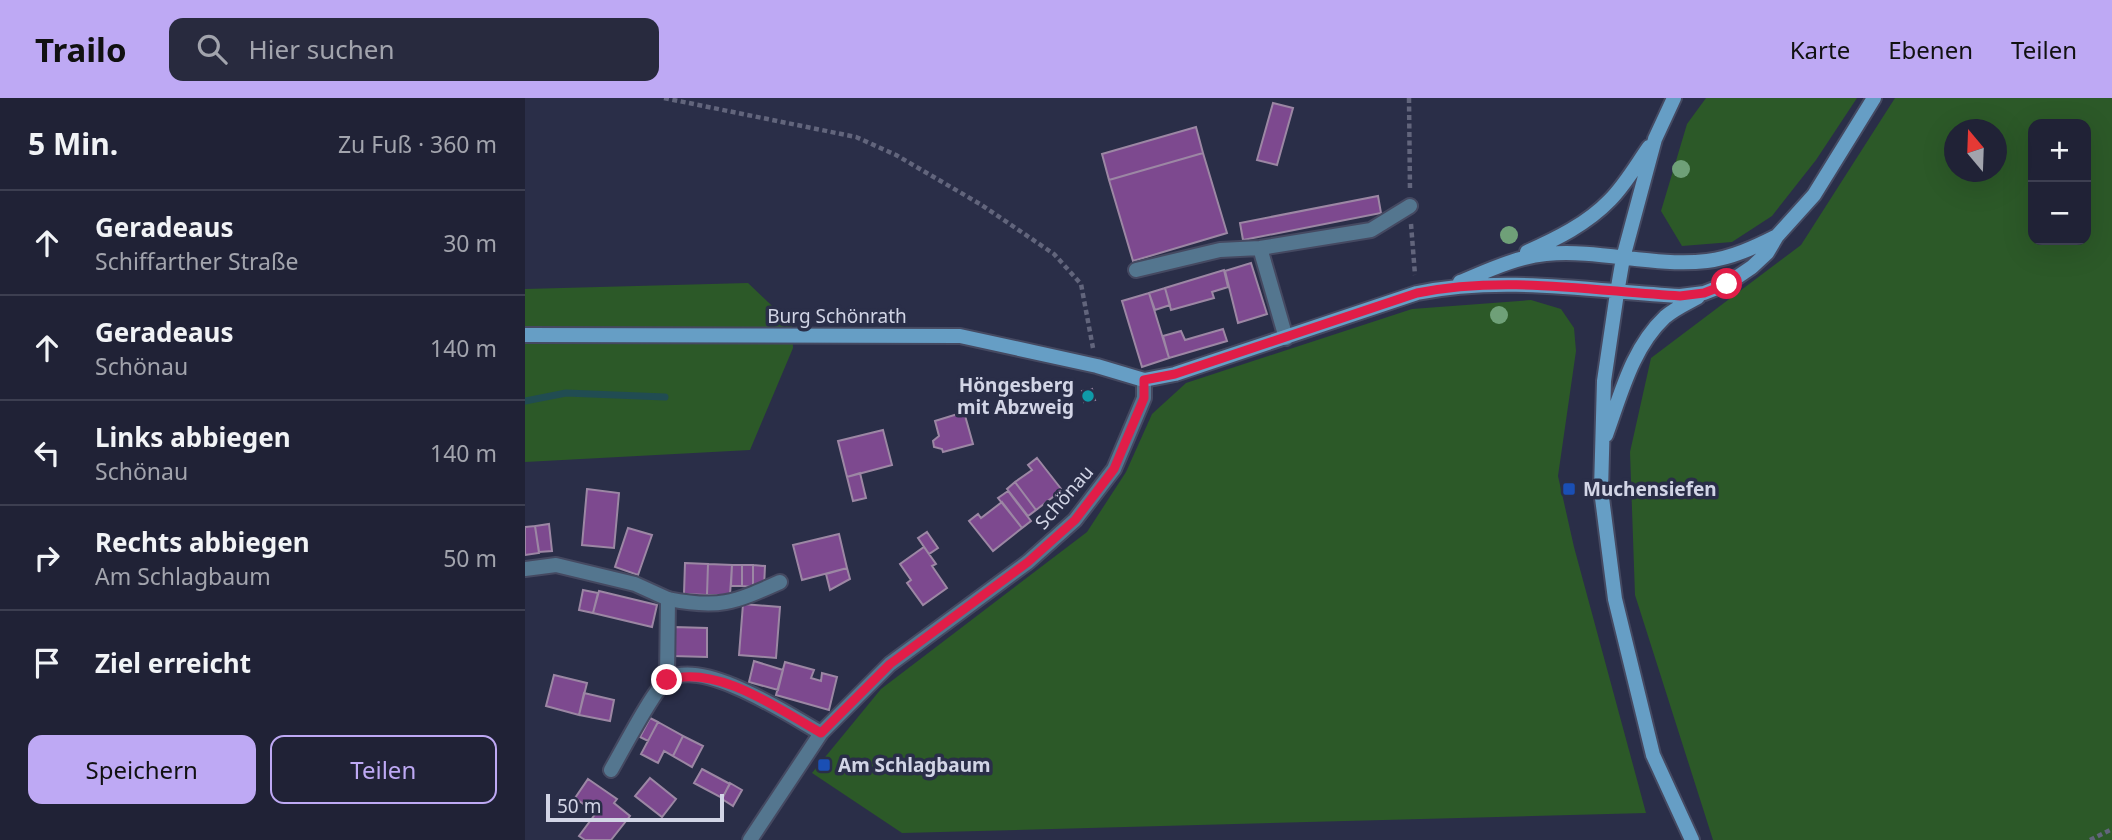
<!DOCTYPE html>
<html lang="de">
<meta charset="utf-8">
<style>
:root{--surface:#202236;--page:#282a3e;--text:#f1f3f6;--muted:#a2a4ad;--line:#3d3f51;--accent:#bea9f4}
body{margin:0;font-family:"Noto Sans",sans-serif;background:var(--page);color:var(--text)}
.controls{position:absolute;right:21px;top:21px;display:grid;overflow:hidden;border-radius:14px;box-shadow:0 7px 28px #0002}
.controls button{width:63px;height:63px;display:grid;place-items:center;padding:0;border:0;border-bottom:2px solid var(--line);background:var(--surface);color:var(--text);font:35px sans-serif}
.compass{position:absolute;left:1419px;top:21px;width:63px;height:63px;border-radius:50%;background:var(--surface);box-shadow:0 7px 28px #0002;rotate:341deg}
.scale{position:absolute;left:21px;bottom:18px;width:178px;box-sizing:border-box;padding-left:7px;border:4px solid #d2d5e6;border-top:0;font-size:19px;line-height:24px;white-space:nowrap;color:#d2d5e6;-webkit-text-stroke:5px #2a2e48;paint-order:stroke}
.stop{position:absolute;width:21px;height:21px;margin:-16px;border:5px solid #e11d48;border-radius:50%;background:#fff}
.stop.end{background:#e11d48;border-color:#fff;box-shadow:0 2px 7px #0008}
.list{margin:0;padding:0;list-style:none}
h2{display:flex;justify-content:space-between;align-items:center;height:91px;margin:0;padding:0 28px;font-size:30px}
h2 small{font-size:23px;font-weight:400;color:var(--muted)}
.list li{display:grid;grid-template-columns:46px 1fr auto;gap:21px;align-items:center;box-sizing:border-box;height:105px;padding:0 28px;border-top:2px solid var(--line)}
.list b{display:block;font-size:26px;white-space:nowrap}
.list p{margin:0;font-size:23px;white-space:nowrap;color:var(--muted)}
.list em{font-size:23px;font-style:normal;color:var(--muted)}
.actions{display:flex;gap:14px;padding:21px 28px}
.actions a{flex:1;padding:16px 0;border:2px solid var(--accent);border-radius:14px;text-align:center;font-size:24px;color:var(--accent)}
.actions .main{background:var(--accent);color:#111}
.icon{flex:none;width:38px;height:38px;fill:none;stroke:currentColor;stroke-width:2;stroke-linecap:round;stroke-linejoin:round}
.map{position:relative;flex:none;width:1587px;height:742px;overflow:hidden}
header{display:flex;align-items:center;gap:42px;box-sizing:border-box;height:98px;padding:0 35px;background:var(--accent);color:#111}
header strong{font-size:33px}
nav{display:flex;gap:38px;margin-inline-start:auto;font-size:24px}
.search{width:490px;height:63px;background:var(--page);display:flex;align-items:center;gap:18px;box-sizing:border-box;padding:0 24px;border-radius:14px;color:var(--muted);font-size:26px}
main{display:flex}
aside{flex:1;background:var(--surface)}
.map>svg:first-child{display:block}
.green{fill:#2c5928;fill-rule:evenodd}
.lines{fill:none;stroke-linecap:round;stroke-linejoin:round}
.stream{stroke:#214c52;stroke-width:7}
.building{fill:#7d498f;stroke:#9c87a4;stroke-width:2}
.lane-casing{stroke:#454961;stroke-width:18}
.street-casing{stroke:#454961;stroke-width:18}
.secondary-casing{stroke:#454961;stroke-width:18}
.path{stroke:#62657c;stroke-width:4.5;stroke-dasharray:5 3.5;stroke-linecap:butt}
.lane{stroke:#54768f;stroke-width:14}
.street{stroke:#54768f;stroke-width:14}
.secondary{stroke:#669ec5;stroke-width:14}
.tree{fill:#6fa078}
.route{stroke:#e11d48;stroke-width:9}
.culture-dot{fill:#0f9aa8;stroke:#2a2e48;stroke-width:2.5}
.transit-dot{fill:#1a4fb4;stroke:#2a2e48;stroke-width:2.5}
.labels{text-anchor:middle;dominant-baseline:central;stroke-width:7;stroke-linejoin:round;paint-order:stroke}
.street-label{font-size:19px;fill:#d2d5e6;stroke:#2a2e48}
.poi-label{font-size:19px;font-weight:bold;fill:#d2d5e6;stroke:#2a2e48;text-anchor:start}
</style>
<header>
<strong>Trailo</strong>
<div class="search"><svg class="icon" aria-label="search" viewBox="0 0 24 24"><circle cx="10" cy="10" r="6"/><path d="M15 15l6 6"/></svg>Hier suchen</div>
<nav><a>Karte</a><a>Ebenen</a><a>Teilen</a></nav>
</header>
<main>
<aside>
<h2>5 Min.<small>Zu Fuß · 360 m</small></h2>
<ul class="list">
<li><svg class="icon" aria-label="ahead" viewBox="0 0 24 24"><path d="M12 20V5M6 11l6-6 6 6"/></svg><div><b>Geradeaus</b><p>Schiffarther Straße</p></div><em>30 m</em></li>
<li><svg class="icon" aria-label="ahead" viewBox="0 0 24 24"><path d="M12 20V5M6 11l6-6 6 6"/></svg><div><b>Geradeaus</b><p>Schönau</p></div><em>140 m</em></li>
<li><svg class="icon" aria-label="left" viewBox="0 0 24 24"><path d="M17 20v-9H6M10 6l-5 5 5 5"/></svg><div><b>Links abbiegen</b><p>Schönau</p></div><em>140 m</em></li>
<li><svg class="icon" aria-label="right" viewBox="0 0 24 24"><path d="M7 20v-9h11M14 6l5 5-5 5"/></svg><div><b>Rechts abbiegen</b><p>Am Schlagbaum</p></div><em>50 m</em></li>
<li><svg class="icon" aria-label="arrive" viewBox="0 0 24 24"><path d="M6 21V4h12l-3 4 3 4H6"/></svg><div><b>Ziel erreicht</b></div></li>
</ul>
<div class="actions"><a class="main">Speichern</a><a>Teilen</a></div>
</aside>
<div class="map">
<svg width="1587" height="742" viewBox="0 0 1587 742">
<rect width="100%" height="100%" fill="#2a2e48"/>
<path class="green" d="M1181,0H1332L1291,62L1247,118L1207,144L1157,148L1136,113L1162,26Z
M1370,0H1587V742H1188L1110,497L1105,354L1126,260L1276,147ZM1508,26H1561V142H1508ZM1430,32H1472V74H1430Z
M223,185L267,227L268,250L225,352L0,364V191Z
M1006,202L1036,211L1049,230L1051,253L1033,378L1049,449L1121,715L377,735L287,675L356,591L562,434L601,374L627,316L661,285L887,211Z"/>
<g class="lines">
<path class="stream" d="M0,303L41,295L140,299"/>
</g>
<path class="building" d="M748,5L768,10L752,67L732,62Z
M671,29L678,55L584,82L577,56Z
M678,55L702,135L608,163L584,82Z
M853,98L856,115L718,142L715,125Z
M726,165L742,216L713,225L700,173Z
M699,172L703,189L687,194L689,200L646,212L640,190Z
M640,190L645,207L630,212L624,195Z
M624,195L644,260L617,269L597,203Z
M698,231L702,243L644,260L638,238L656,233L660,242Z
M567,291L570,302L559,304L557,293Z
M439,314L448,346L418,354L417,351L409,349L408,343L414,338L410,323Z
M358,332L367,367L322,379L313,343Z
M512,360L537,392L511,412L490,384L507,372L503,367Z
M335,375L341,400L328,403L322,379Z
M490,384L511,412L503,418L482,391Z
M62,391L94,395L89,450L57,447Z
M483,393L506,423L497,430L473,400Z
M477,404L497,430L468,453L444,423L453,416L456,420Z
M24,426L27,453L14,454L10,428Z
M10,428L14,455L0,457V429Z
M103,430L127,437L113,477L90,469Z
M402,434L413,450L404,456L393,440Z
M314,436L322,470L277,482L268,447Z
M399,449L411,466L407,468L422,490L398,507L382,485L386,482L375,466Z
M160,465L183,466L182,497L159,496Z
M183,466L207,467L205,497H182Z
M207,467H217V488H206Z
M217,467H228V489L217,488Z
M228,467L240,468L239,489H228Z
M322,470L325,481L305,492L301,476Z
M58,492L73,495L68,515L54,512Z
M74,493L132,507L127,529L68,515Z
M218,506L255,509L251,560L214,557Z
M149,529L182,530V559L148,558Z
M229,563L258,572L253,592L224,584Z
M260,564L289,572L286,580L296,583L297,575L312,579L304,612L251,597Z
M29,577L62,585L54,617L21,608Z
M59,595L89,602L85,623L54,617Z
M125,620L133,624L123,643L115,639Z
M133,624L158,638L148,658L139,653L133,665L116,656Z
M158,638L178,648L167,669L148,658Z
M177,671L205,686L197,700L169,685Z
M125,680L151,701L137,719L110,698Z
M63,681L92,701L89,705L105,718L86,742H60L54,738L71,715L50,700Z
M205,685L217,692L208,708L197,701Z"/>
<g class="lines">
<g class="lane-casing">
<path id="lane" d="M735,150L761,240
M611,172L695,152L735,150L846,132L885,108
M143,501C194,511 208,505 255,484"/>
</g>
<g class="street-casing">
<path id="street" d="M0,471L31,467L110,486L143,501L142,582
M86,672C96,655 130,589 143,581C179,560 264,617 296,635
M225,742L296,635L365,566L503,464L550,422L589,371L619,300V282"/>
</g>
<g class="secondary-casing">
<path id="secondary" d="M1149,0L1130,41L1098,160L1092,195L1079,283L1076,392L1090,501L1128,657L1167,742
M1002,154C1031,141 1062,126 1085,102C1100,87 1112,66 1124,49
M935,184C962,173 991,159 1021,156C1075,151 1128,169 1182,163C1207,160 1230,149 1252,138
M0,237L435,238L572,268L619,282L650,276L892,195C979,177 1067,193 1155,198L1179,195L1202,186L1227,169L1242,155L1252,138L1289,97L1349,0
M1081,337C1096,296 1107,250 1140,219C1149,211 1162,205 1173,199"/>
</g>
<path class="path" d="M139,0L331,39L371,57L455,106L529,156L556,186L568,250
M884,0L885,93
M886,126L890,177
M1565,742L1587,731"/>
<use href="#lane" class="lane"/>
<use href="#street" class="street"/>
<use href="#secondary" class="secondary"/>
</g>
<g class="tree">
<circle cx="1156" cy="71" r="9"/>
<circle cx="984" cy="137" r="9"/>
<circle cx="974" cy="217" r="9"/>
</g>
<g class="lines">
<path class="route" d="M142,582C193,566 253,611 296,635L365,566L503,464L550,422L589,371L619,300V282L650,276L892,195C979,177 1068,193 1155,198L1179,195L1202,186"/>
</g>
<circle class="culture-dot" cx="563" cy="298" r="7"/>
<g class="transit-dot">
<rect x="1037" y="384" width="14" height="14" rx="3.5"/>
<rect x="292" y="660" width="14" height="14" rx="3.5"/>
</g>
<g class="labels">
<g class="street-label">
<text x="312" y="218">Burg Schönrath</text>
<text transform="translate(539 399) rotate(-49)">Schönau</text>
</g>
<g class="poi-label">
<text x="549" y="287" text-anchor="end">Höngesberg<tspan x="549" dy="22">mit Abzweig</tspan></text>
<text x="1058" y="391">Muchensiefen</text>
<text x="313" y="667">Am Schlagbaum</text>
</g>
</g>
</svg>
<div class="controls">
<button>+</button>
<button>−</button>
</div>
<svg class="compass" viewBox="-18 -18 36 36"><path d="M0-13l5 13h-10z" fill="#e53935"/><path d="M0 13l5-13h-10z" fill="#a2a4ad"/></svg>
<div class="scale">50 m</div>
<div class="stop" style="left:1202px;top:186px"></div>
<div class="stop end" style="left:142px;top:582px"></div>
</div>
</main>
